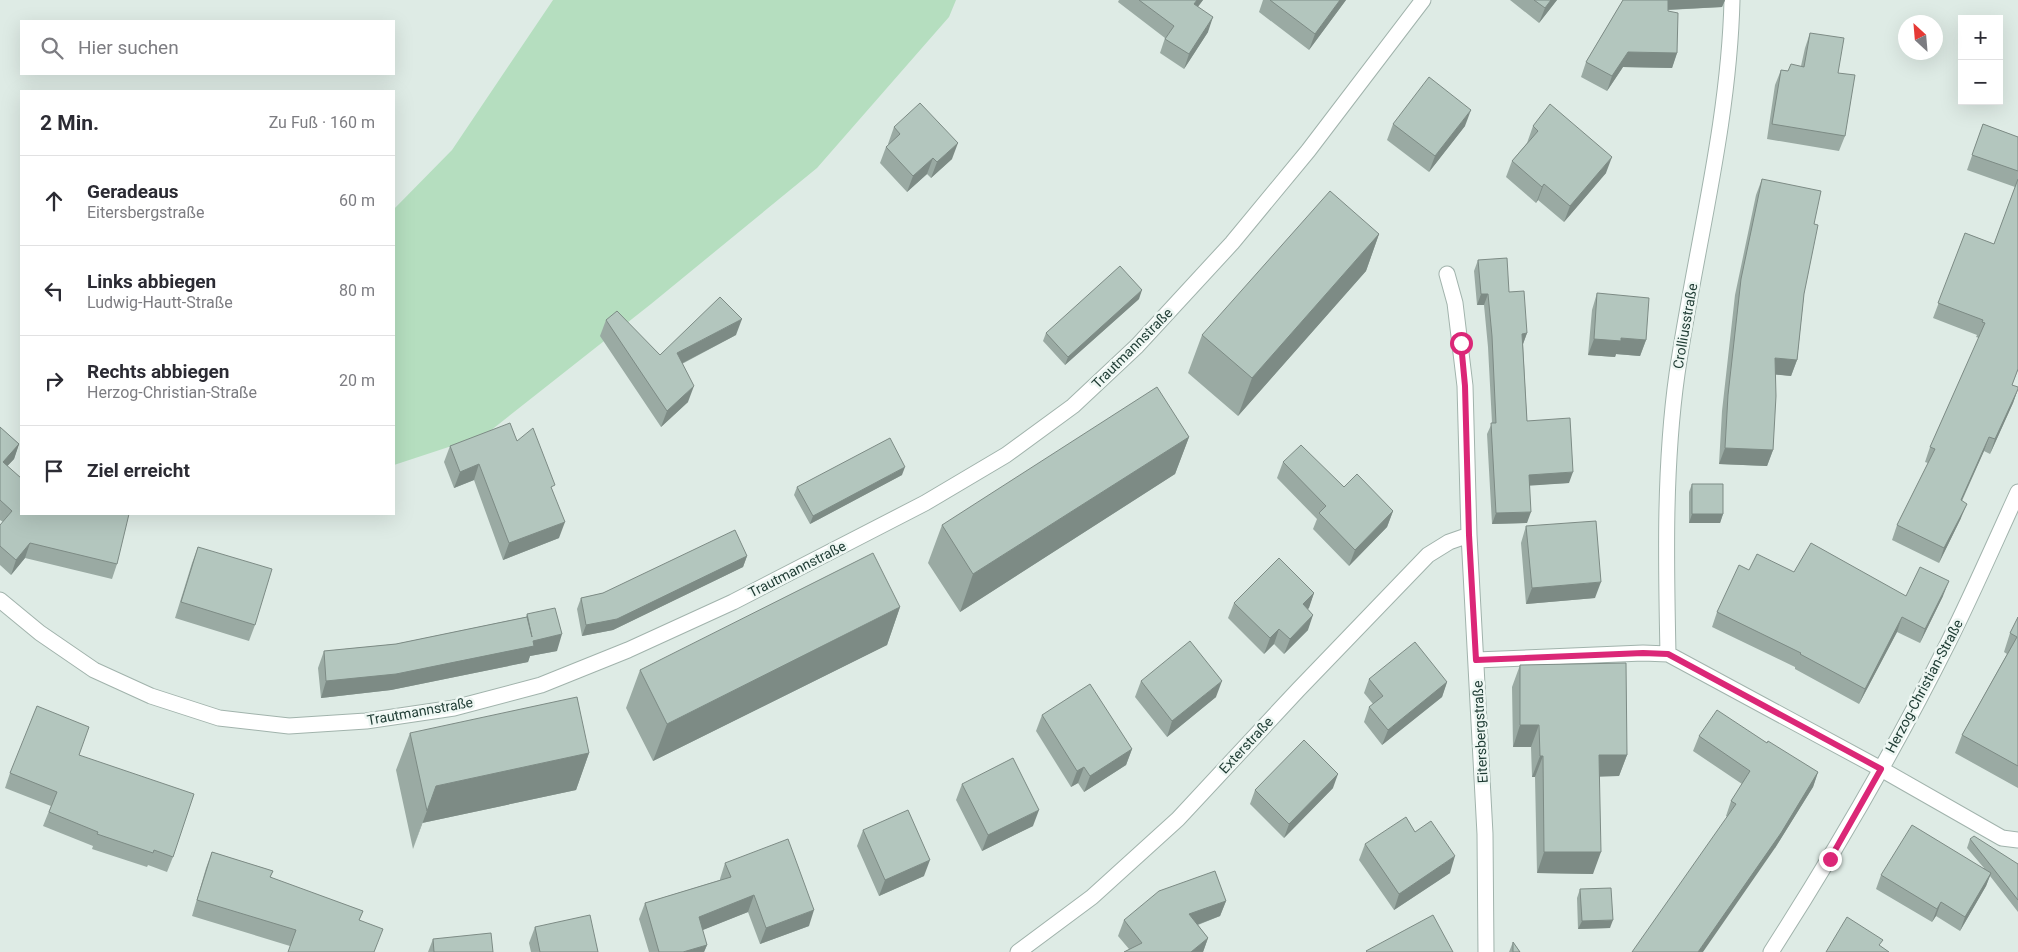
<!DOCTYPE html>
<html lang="de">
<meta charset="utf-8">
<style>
:root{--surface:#fff;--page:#f7f7f7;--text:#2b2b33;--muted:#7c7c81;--line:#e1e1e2}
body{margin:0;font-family:Roboto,sans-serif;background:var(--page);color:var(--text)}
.controls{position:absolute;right:15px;top:15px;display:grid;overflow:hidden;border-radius:0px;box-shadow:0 5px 20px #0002}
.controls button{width:45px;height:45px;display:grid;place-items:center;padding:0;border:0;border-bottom:1px solid var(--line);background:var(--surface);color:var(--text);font:25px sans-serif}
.compass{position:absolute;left:1898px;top:15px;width:45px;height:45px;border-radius:50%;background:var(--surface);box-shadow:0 5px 20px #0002;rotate:334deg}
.stop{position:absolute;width:15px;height:15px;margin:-11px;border:4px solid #db2777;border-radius:50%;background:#fff}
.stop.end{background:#db2777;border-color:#fff;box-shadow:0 1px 5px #0008}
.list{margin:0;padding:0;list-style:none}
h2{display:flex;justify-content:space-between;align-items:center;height:65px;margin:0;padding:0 20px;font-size:21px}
h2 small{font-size:16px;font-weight:400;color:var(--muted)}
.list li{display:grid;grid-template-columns:32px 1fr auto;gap:15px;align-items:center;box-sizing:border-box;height:90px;padding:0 20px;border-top:1px solid var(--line)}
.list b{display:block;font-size:19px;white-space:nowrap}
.list p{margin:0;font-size:16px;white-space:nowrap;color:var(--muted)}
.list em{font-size:16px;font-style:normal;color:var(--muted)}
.icon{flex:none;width:28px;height:28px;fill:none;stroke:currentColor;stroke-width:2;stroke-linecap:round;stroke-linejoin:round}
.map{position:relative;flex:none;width:2018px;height:952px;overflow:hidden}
.search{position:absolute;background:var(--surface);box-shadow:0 5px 20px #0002;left:20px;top:20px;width:375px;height:55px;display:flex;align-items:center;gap:12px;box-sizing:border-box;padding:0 18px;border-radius:0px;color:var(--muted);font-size:19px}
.panel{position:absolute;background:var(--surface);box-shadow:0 5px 20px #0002;left:20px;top:90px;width:375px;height:425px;border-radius:0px}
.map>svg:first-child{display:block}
.green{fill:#b5debf}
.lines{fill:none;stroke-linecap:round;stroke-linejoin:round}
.street-casing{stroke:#a1b3ac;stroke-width:17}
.street{stroke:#fff;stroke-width:15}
.wall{fill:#9aaaa3}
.shaded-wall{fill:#7d8b85}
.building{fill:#b3c6be;stroke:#7d8b85}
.route{stroke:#db2777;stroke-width:6}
.labels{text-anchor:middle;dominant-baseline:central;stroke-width:5;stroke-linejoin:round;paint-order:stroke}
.street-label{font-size:14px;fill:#1e3b33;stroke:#eef7f3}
</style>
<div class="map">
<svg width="2018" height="952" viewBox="0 0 2018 952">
<rect width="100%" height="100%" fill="#deebe5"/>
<path class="green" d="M553,0H956L949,17L817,168L651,304L485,435L394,465V209L452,150Z"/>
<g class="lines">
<g class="street-casing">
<path id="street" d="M1447,274L1455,303L1465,386L1469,535L1485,834L1486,952
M0,600L40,633L94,670L151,696L219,718L289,726L366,721L454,708L541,685L628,650L733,602L925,503L1006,455L1073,406L1137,346L1232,243L1308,151L1423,0
M1668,654C1666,562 1664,466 1677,374C1695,250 1729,126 1732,0
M1476,660L1643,653L1668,654L1881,769L2002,838L2018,840
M1018,952L1092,897L1178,819L1298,690L1428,555L1449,542L1469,535
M1771,952C1835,852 1895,749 1948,643C1973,593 1995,542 2018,492"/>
</g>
<use href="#street" class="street"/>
</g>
<path class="wall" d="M1119,0H1203L1198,7L1208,32L1184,69L1160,53L1165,38L1118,2Z
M1263,0H1346L1309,50L1259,12Z
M1510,0H1557L1539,23Z
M1623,0H1725L1722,7L1668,10L1677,53L1672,68L1623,67L1607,91L1581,77L1586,62Z
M1810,33L1838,73L1845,136L1839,151L1767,139L1775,85L1781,70L1788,71L1801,66L1805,48Z
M1393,124L1465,126L1429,172L1387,140Z
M1983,124L2018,137V370L2012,385L2018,389L2013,403L1990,454L1984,451L1962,501L1961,518L1939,563L1892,540L1897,525L1928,463L1925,462L1930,447L1979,338L1976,337L1977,335L1933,318L1965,233L1994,244L2015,187L1967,170Z
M1533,126L1606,173L1564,222L1538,200L1536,203L1506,177L1512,161L1527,143Z
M894,127L952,159L931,178L927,174L907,192L880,163L886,147L889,145L888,144Z
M1762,179L1814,224L1804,294L1797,360L1791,376L1775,374L1773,450L1767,466L1719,464L1722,411L1735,295L1756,195Z
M1379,234L1366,271L1238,416L1188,373L1202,335Z
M1478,260L1509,292L1527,333L1523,344L1527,421L1569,483L1530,485L1527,523L1492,524L1487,434L1492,423L1488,347L1484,305H1477L1474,271Z
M1597,293L1646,340L1640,356L1616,354L1615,357L1588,355L1592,310Z
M1139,299L1065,365L1043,341L1046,333Z
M606,320L660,355L736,335L682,364L688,402L661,427L600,336Z
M0,427L19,444L14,459L7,466L117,564L112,579L25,558L11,575L0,565V525L3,522L0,520Z
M1189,437L1175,474L960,612L928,563L942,525Z
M517,441L553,491L559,538L503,560L474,480L454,488L444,462L450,446Z
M1283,462L1344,487L1393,511L1387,527L1349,566L1313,529L1317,519L1277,478Z
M902,475L810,524L794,495L797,487Z
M1692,484L1723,514L1720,523H1689V492Z
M1526,526L1595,598L1526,604L1521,543Z
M198,547L255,625L249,641L175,618L192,563Z
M747,556L743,567L613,630L582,636L577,609L581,598L603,593Z
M1749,570L1794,572L1906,596H1943L1920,643L1897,632L1859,704L1795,669V667L1712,627L1717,612Z
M1314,593L1308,609V630L1284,654L1274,644L1264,654L1228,618L1234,603Z
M900,607L887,645L653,761L626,708L640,670Z
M527,614L557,651L530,656L528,662L391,690L321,698L318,668L324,651L396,644L526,617Z
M2018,617V788L1955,753L1962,735L2007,654L2004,652L2010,633Z
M1520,665L1627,755L1619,776H1600L1593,874L1537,873L1535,777H1532L1531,747H1513L1512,687Z
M1369,679L1447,682L1442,697L1382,745L1364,722L1369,707L1373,704L1364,693Z
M1141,681L1216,697L1167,737L1135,697Z
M1042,715L1132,749L1126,765L1084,792L1078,783L1071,787L1036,731Z
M410,733L589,753L576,790L422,823L413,849L396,770Z
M1699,736L1767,743L1818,772L1813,787L1775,848L1726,816L1731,801L1742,784L1693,751Z
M79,756L173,857L167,872L148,865L147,867L92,849L93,846L43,826L51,806L5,788L10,773Z
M962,784L1033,826L982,851L956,800Z
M1333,788L1284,838L1250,804L1255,790Z
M863,830L924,876L879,896L857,846Z
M1415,832L1450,873L1394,910L1359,860L1365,844Z
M1970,839L2018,864V912L1990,876L1986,886L1960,931L1936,916L1932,922L1876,889L1881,875L1984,868L1967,848Z
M212,852L273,871L270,878L363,911L359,920L290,946L192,916L206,868Z
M725,863L809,926L760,944L748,912L702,930L707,945L704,952H649L639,919L645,903L720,880V879Z
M1580,889L1610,928L1578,929L1577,898Z
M1226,901L1220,916L1198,925L1208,938L1203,952H1124L1129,949L1118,936L1124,920Z
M535,927L598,952H531L529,943Z
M433,939L493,952H428Z
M1513,942L1520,952H1509Z"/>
<path class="shaded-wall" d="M1197,0H1203L1188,19L1194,4Z
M1340,0H1346L1309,50L1315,34Z
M1551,0H1557L1539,23L1545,8Z
M1666,0H1725L1722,7L1663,10Z
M1213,17L1208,32L1184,69L1189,54Z
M1628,52L1677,53L1672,68L1623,67L1607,91L1612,76Z
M1471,110L1465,126L1429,172L1435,156Z
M958,143L952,159L931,178L937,162Z
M1612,157L1606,173L1564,222L1570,206Z
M933,158L927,174L907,192L913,176Z
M1544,184L1538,200L1536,203L1542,187Z
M1379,234L1366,271L1238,416L1252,378Z
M1142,290L1139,299L1065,365L1068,357Z
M1481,294H1488L1484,305H1477Z
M742,319L736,335L671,369L677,353Z
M1527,333L1523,344L1522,334Z
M1621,338L1646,340L1640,356L1616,354L1615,357L1588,355L1594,339Z
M1775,358L1797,360L1791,376L1769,374Z
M694,386L688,402L661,427L667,411Z
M2018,389L2013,403L1990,454L1995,439Z
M1189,437L1175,474L960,612L973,574Z
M1989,437L1984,451L1955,515L1961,500Z
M19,444L14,459L0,474L3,462Z
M1725,448L1773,450L1767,466L1719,464Z
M479,464L474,480L454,488L460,472Z
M905,467L902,475L810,524L813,516Z
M1573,472L1569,483L1525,486L1529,475Z
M1967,504L1961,518L1939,563L1944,548Z
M1393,511L1387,527L1349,566L1355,550Z
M1531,512L1527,523L1492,524L1496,513Z
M1692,514H1723L1720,523H1689Z
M565,522L559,538L503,560L509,543Z
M30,543L25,558L11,575L16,560Z
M747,556L743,567L613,630L582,636L586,625Z
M1949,581L1943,596L1920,643L1925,629Z
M1601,582L1595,598L1526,604L1532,588Z
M1314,593L1309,608L1297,619L1303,604Z
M900,607L887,645L653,761L667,724Z
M1313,615L1308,630L1284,654L1290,639Z
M1902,617L1897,632L1859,704L1865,689Z
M1279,629L1274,644L1264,654L1270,638Z
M562,634L557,651L530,656L528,662L391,690L321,698L326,681Z
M1222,681L1216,697L1167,737L1172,721Z
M1447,682L1442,697L1382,745L1388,730Z
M1520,725H1539L1531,747H1513Z
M1132,749L1126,765L1084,792L1090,776Z
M589,753L576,790L422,823L413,849L436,786Z
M1599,755H1627L1619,776L1592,777Z
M1540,756H1543L1535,777H1532Z
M1084,767L1078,783L1071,787L1077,771Z
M1818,772L1813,787L1775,848L1703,952H1698Z
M1338,774L1333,788L1284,838L1289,824Z
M1039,810L1033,826L982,851L988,835Z
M1544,852H1601L1593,874L1537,873Z
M1455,856L1450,873L1394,910L1399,894Z
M930,860L924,876L879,896L885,880Z
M1991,873L1986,886L1960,931L1965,917Z
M754,895L748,912L693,934L699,917Z
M1226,901L1220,916L1183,930L1189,914Z
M1941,902L1936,916L1932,922L1937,909Z
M814,910L809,926L760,944L766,928Z
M1613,920L1610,928L1578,929L1582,921Z
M1208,938L1203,952H1191Z
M707,945L704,952H683Z"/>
<path class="building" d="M1139,0H1197L1194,4L1213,17L1189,54L1165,39L1174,26Z
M1270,0H1340L1315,34Z
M1534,0H1551L1545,8Z
M1623,0H1668V11L1678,13L1677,53L1628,52L1612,76L1586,62Z
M1810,33L1844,38L1838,73L1855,75L1845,136L1772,124L1781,70L1788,71L1791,64L1804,67Z
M1429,77L1471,110L1435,156L1393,124Z
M920,103L958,143L937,162L933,158L913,176L886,147L900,134L894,127Z
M1550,104L1612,157L1570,206L1544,184L1542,187L1512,161L1538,131L1533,126Z
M1983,124L2018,137V171L1972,155Z
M1762,179L1821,191L1814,224L1818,225L1804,294L1797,360L1775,358L1776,396L1773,450L1725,448L1728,395L1741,279Z
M2018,179V369L2012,385L2018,387V389L1995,439L1989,437L1961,500L1967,504L1944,548L1897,525L1935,449L1930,447L1985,323L1982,322L1983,320L1938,303L1965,233L1994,244Z
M1330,191L1379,234L1252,378L1202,335Z
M1507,258L1509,292L1524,291L1527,333L1522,334L1527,421L1570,418L1573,472L1529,475L1531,512L1496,513L1491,423H1496L1492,336L1488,294H1481L1478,260Z
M1120,266L1142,290L1068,357L1046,333Z
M1597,293L1649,298L1646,340L1621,338V341L1594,339Z
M720,297L742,319L677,353L694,386L667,411L606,320L617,311L660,355Z
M1157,387L1189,437L973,574L942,525Z
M510,423L517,441L533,428L555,485L551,487L565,522L509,543L479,464L460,472L450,446Z
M0,427L19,444L3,462L21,478V514H129L117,564L30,543L16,560L0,546V525L12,511L0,500Z
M890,438L905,467L813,516L797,487Z
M1301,445L1344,487L1357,474L1393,511L1355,550L1319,513L1326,506L1283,462Z
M1692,484H1723V514H1692Z
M1596,521L1601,582L1532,588L1526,526Z
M735,530L747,556L617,619L586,625L581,598L603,593Z
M1811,543L1906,596L1920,567L1949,581L1925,629L1902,617L1865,689L1800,654L1801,653L1717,612L1739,565L1749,570L1757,554L1794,572Z
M198,547L272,569L255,625L181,602Z
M873,553L900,607L667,724L640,670Z
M1279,558L1314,593L1303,604L1313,615L1290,639L1279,629L1270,638L1234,603Z
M555,608L562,634L533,641L534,646L396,674L326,681L324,651L396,644L527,617L532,637L527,614Z
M2018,617V766L1962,735L2017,637L2010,633Z
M1190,641L1222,681L1172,721L1141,681Z
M1415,642L1447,682L1388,730L1369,707L1383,696L1369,679Z
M1626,663L1627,755H1599L1601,852H1544L1543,756H1540L1539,725H1520V665Z
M1090,684L1132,749L1090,776L1084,767L1077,771L1042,715Z
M577,697L589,753L436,786L427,811L410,733Z
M37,706L89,727L79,755L194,794L173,857L154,850L153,853L97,834L98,832L49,812L57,792L10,773Z
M1717,710L1767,743L1768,741L1818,772L1781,833L1698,952H1632L1736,804L1731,801L1750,771L1699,736Z
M1304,740L1338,774L1289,824L1255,790Z
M1013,758L1039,810L988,835L962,784Z
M908,810L930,860L885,880L863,830Z
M1406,817L1415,832L1431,821L1455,856L1399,894L1365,844Z
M1912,825L1991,873L1965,917L1941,902L1937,909L1881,875Z
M1974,836L2018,864V900L1970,839Z
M788,839L814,910L766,928L754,895L699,917L707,945L683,952H659L645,903L731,877L725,863Z
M212,852L273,871L270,877L363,911L359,920L383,929L374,952H288L296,930L197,900Z
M1215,871L1226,901L1189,914L1208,938L1191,952H1124L1142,943L1124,920L1159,891Z
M1611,888L1613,920L1582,921L1580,889Z
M590,915L598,952H540L535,927Z
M1433,915L1453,952H1367L1366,951Z
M1847,917L1883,940L1879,945L1889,952H1826Z
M491,933L493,952H434L433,939Z
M1513,942L1520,952H1513Z"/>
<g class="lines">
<path class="route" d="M1461,343L1465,386L1469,535L1476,660L1643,653L1668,654L1881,769L1830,859"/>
</g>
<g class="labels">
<g class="street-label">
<text transform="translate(1685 326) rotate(-80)">Crolliusstraße</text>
<text transform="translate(1132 348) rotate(-45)">Trautmannstraße</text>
<text transform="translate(797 569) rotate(-27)">Trautmannstraße</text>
<text transform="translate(1924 686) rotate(-62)">Herzog-Christian-Straße</text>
<text transform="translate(420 711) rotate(-10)">Trautmannstraße</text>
<text transform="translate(1480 732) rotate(-93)">Eitersbergstraße</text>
<text transform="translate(1246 745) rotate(-47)">Exterstraße</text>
</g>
</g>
</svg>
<div class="controls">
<button>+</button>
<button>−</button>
</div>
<svg class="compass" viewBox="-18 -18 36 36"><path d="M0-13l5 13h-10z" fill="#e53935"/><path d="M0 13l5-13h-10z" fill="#7c7c81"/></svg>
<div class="stop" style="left:1461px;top:343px"></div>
<div class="stop end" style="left:1830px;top:859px"></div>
<div class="search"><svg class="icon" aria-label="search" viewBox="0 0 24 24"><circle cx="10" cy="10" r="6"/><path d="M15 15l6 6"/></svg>Hier suchen</div>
<section class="panel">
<h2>2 Min.<small>Zu Fuß · 160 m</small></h2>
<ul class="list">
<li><svg class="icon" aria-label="ahead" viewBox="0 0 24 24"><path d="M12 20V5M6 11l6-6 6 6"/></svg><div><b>Geradeaus</b><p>Eitersbergstraße</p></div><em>60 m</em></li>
<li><svg class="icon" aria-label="left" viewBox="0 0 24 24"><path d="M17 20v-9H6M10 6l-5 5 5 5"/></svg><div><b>Links abbiegen</b><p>Ludwig-Hautt-Straße</p></div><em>80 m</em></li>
<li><svg class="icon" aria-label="right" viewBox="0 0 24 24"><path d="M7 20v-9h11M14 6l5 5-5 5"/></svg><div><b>Rechts abbiegen</b><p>Herzog-Christian-Straße</p></div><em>20 m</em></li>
<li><svg class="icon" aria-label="arrive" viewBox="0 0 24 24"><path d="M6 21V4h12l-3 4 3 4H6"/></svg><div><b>Ziel erreicht</b></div></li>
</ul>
</section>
</div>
